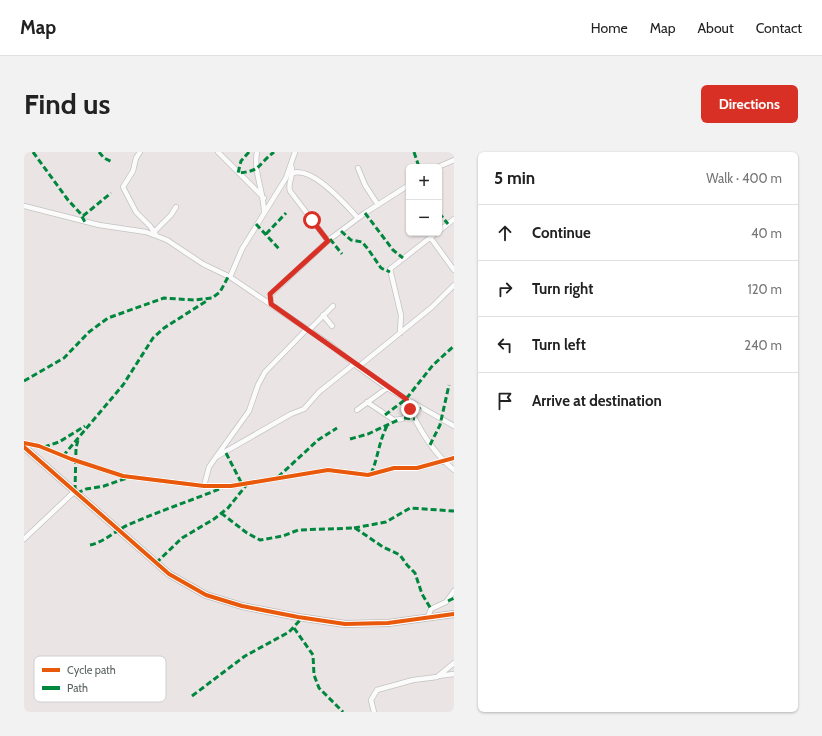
<!DOCTYPE html>
<meta charset="utf-8">
<style>
:root{--surface:#fff;--page:#f2f2f2;--text:#222;--muted:#767676;--line:#e0e0e0;--accent:#d93025}
body{margin:0;font-family:Cabin,sans-serif;background:var(--page);color:var(--text)}
.controls{position:absolute;right:12px;top:12px;display:grid;overflow:hidden;border-radius:6px;box-shadow:0 1px 3px #0004}
.controls button{width:36px;height:36px;display:grid;place-items:center;padding:0;border:0;border-bottom:1px solid var(--line);background:var(--surface);color:var(--text);font:20px sans-serif}
.stop{position:absolute;width:12px;height:12px;margin:-9px;border:3px solid #d93025;border-radius:50%;background:#fff}
.stop.end{background:#d93025;border-color:#fff;box-shadow:0 1px 4px #0008}
.list{margin:0;padding:0;list-style:none}
h2{display:flex;justify-content:space-between;align-items:center;height:52px;margin:0;padding:0 16px;font-size:17px}
h2 small{font-size:13px;font-weight:400;color:var(--muted)}
.list li{display:grid;grid-template-columns:26px 1fr auto;gap:12px;align-items:center;box-sizing:border-box;height:56px;padding:0 16px;border-top:1px solid var(--line)}
.list b{display:block;font-size:15px;white-space:nowrap}
.list em{font-size:13px;font-style:normal;color:var(--muted)}
.icon{flex:none;width:22px;height:22px;fill:none;stroke:currentColor;stroke-width:2;stroke-linecap:round;stroke-linejoin:round}
.map{position:relative;flex:none;width:430px;height:560px;overflow:hidden;border-radius:6px}
header{display:flex;align-items:center;gap:24px;box-sizing:border-box;height:56px;padding:0 20px;background:var(--surface);border-bottom:1px solid var(--line)}
header strong{font-size:19px}
nav{display:flex;gap:22px;margin-inline-start:auto;font-size:14px}
.intro{display:flex;align-items:center;justify-content:space-between;box-sizing:border-box;height:96px;padding:0 24px}
h1{margin:0;font-size:28px}
.button{padding:10px 18px;border-radius:6px;background:var(--accent);color:#fff;font-size:14px;font-weight:700}
main{display:flex;gap:24px;padding:0 24px}
aside{flex:1;background:var(--surface);border-radius:6px;box-shadow:0 1px 3px #0004}
.map>svg:first-child{display:block}
.lines{fill:none;stroke-linecap:round;stroke-linejoin:round}
.street-casing{stroke:#c3c3c2;stroke-width:6}
.secondary-casing{stroke:#c2c3c2;stroke-width:8}
.street{stroke:#fcfbfb;stroke-width:4.5}
.secondary{stroke:#fcfbfb;stroke-width:6}
.quiet{stroke:#00873e;stroke-width:3;stroke-dasharray:6 3;stroke-linecap:butt}
.cycleway-casing{stroke:#fff;stroke-width:6}
.cycleway{stroke:#e8590c;stroke-width:4}
.route{stroke:#d93025;stroke-width:5}
.key{fill:#fff;stroke:#ced0cf;stroke-width:1}
.key-label{font-size:11px;fill:#5a6360}
</style>
<header>
<strong>Map</strong>
<nav><a>Home</a><a>Map</a><a>About</a><a>Contact</a></nav>
</header>
<div class="intro"><h1>Find us</h1><a class="button">Directions</a></div>
<main>
<div class="map">
<svg width="430" height="560" viewBox="0 0 430 560">
<rect width="100%" height="100%" fill="#ebe4e5"/>
<g class="lines">
<g class="street-casing">
<path id="street" d="M116,0L112,6L109,19L99,35L112,60L126,74L132,83
M194,0L240,46
M233,0C229,19 240,40 240,60
M271,0L262,26L218,97L206,125L308,194L334,215L363,236L430,274
M267,13C271,25 263,29 266,39L304,89
M414,15L430,8
M334,16L341,33L354,53
M269,21C289,15 321,52 334,66
M0,54L75,73L122,80L143,88L179,112L206,125
M415,79L430,67
M130,80L147,63L152,55
M406,85L430,118
M247,152V142L306,87L341,61L385,33
M299,163L308,174
M285,178L309,154
M376,181L377,163L366,117L412,81
M334,215L408,155L430,133
M382,248C393,274 408,300 430,318
M343,250L370,268L378,267L388,260
M333,258L363,236
M0,291L15,294L47,307L99,324L180,334H207L304,318L344,323L370,316H393L430,306
M192,305L225,259L234,233L241,220L283,177
M180,334L185,315L192,305L267,262L280,257L295,240L330,212
M0,387L51,339
M404,465L407,457L422,450L430,439
M414,524L430,522
M350,560L347,548L353,538L389,528L413,525L430,511"/>
</g>
<g class="secondary-casing">
<path id="secondary" d="M0,295L145,422L182,443L218,454L274,465L321,472L364,471L430,462"/>
</g>
<use href="#street" class="street"/>
<use href="#secondary" class="secondary"/>
<path class="quiet" d="M9,0L44,48L56,61L61,70
M75,0L80,6L88,10
M225,0L217,9L214,21C238,19 233,13 250,0
M390,0L395,15
M341,61L369,98L379,106
M415,61L424,72
M59,64L87,41
M232,72L256,98
M317,79L327,88L338,90L344,97L357,116L366,120
M242,82L262,61
M306,87L318,102
M0,229L40,206L65,180L84,166L140,146L170,148L188,146L196,140L204,125
M388,260L397,256
M361,263L382,247L409,213L430,194
M380,266L391,267
M326,287L344,282L374,268
M406,293L416,273L425,233
M20,295L35,290L61,274
M202,301L218,332
M39,304L99,233L129,186L140,176L184,148
M347,322C354,306 355,289 363,274
M254,325L294,288L313,276
M51,339L52,296L54,288
M53,341L62,337L80,334L103,326
M197,361L223,381L236,388L259,384L274,378L331,376L359,395L376,403L383,413L391,421L398,442L407,457
M330,376L362,370L386,356L430,359
M66,393C80,390 91,379 104,373C135,359 166,349 198,336
M132,411L158,386L190,367L204,356L224,331
M424,449L430,446
M270,476L289,503L290,523L295,536L319,560
M168,544L221,504L265,480L278,466"/>
<g class="cycleway-casing">
<path id="cycleway" d="M0,291L15,294L47,307L99,324L180,334H207L304,318L344,323L370,316H393L430,306
M0,295L145,422L182,443L218,454L274,465L321,472L364,471L430,462"/>
</g>
<use href="#cycleway" class="cycleway"/>
</g>
<g class="lines">
<path class="route" d="M288,68L304,89L246,142L247,152L382,247L386,257"/>
</g>
<rect x="10" y="504" width="132" height="46" rx="6" class="key"/>
<rect x="18" y="516" width="18" height="4" fill="#e8590c"/>
<rect x="18" y="534" width="18" height="4" fill="#00873e"/>
<g class="key-label">
<text x="43" y="522">Cycle path</text>
<text x="43" y="540">Path</text>
</g>
</svg>
<div class="controls">
<button>+</button>
<button>−</button>
</div>
<div class="stop" style="left:288px;top:68px"></div>
<div class="stop end" style="left:386px;top:257px"></div>
</div>
<aside>
<h2>5 min<small>Walk · 400 m</small></h2>
<ul class="list">
<li><svg class="icon" aria-label="ahead" viewBox="0 0 24 24"><path d="M12 20V5M6 11l6-6 6 6"/></svg><div><b>Continue</b></div><em>40 m</em></li>
<li><svg class="icon" aria-label="right" viewBox="0 0 24 24"><path d="M7 20v-9h11M14 6l5 5-5 5"/></svg><div><b>Turn right</b></div><em>120 m</em></li>
<li><svg class="icon" aria-label="left" viewBox="0 0 24 24"><path d="M17 20v-9H6M10 6l-5 5 5 5"/></svg><div><b>Turn left</b></div><em>240 m</em></li>
<li><svg class="icon" aria-label="arrive" viewBox="0 0 24 24"><path d="M6 21V4h12l-3 4 3 4H6"/></svg><div><b>Arrive at destination</b></div></li>
</ul>
</aside>
</main>
